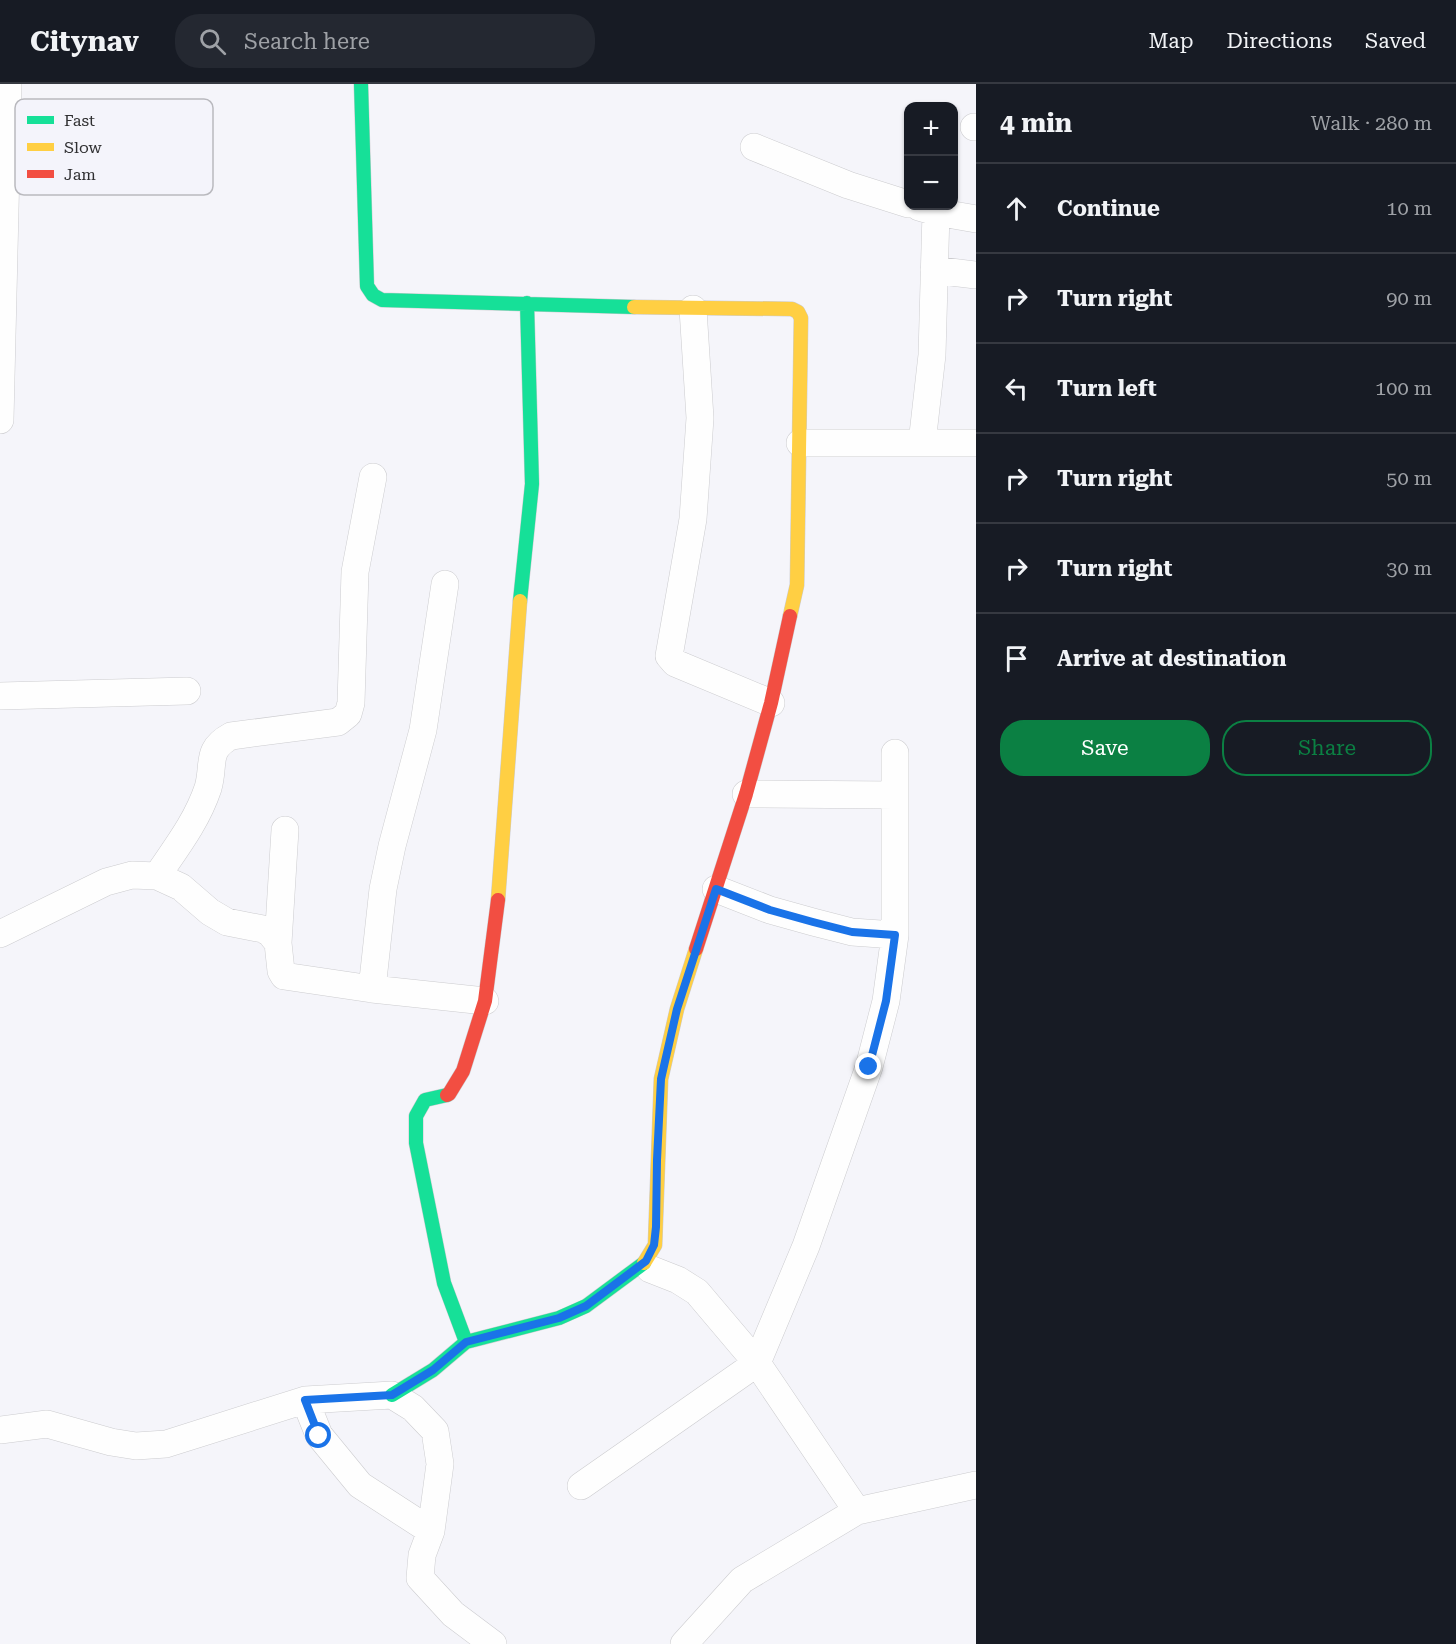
<!DOCTYPE html>
<meta charset="utf-8">
<style>
:root{--surface:#171b24;--page:#242831;--text:#f1f3f6;--muted:#9ea1a6;--line:#363941;--accent:#0b8043}
body{margin:0;font-family:"Roboto Serif",serif;background:var(--page);color:var(--text)}
.controls{position:absolute;right:18px;top:18px;display:grid;overflow:hidden;border-radius:12px;box-shadow:0 2px 4px #0004}
.controls button{width:54px;height:54px;display:grid;place-items:center;padding:0;border:0;border-bottom:2px solid var(--line);background:var(--surface);color:var(--text);font:30px sans-serif}
.stop{position:absolute;width:18px;height:18px;margin:-14px;border:4px solid #1a73e8;border-radius:50%;background:#fff}
.stop.end{background:#1a73e8;border-color:#fff;box-shadow:0 2px 6px #0008}
.list{margin:0;padding:0;list-style:none}
h2{display:flex;justify-content:space-between;align-items:center;height:78px;margin:0;padding:0 24px;font-size:26px}
h2 small{font-size:20px;font-weight:400;color:var(--muted)}
.list li{display:grid;grid-template-columns:39px 1fr auto;gap:18px;align-items:center;box-sizing:border-box;height:90px;padding:0 24px;border-top:2px solid var(--line)}
.list b{display:block;font-size:22px;white-space:nowrap}
.list em{font-size:20px;font-style:normal;color:var(--muted)}
.actions{display:flex;gap:12px;padding:18px 24px}
.actions a{flex:1;padding:14px 0;border:2px solid var(--accent);border-radius:24px;text-align:center;font-size:21px;color:var(--accent)}
.actions .main{background:var(--accent);color:#fff}
.icon{flex:none;width:33px;height:33px;fill:none;stroke:currentColor;stroke-width:2;stroke-linecap:round;stroke-linejoin:round}
.map{position:relative;flex:none;width:976px;height:1560px;overflow:hidden}
header{display:flex;align-items:center;gap:36px;box-sizing:border-box;height:84px;padding:0 30px;background:var(--surface);border-bottom:2px solid var(--line)}
header strong{font-size:28px}
nav{display:flex;gap:33px;margin-inline-start:auto;font-size:21px}
.search{width:420px;height:54px;background:var(--page);display:flex;align-items:center;gap:15px;box-sizing:border-box;padding:0 21px;border-radius:24px;color:var(--muted);font-size:22px}
main{display:flex}
aside{flex:1;background:var(--surface)}
.map>svg:first-child{display:block}
.lines{fill:none;stroke-linecap:round;stroke-linejoin:round}
.street-casing{stroke:#cccccf;stroke-width:28}
.fast-casing{stroke:#cccccf;stroke-width:15}
.slow-casing{stroke:#cccccf;stroke-width:15}
.jam-casing{stroke:#cccccf;stroke-width:15}
.street{stroke:#fefefe;stroke-width:27}
.fast{stroke:#16e098;stroke-width:14}
.slow{stroke:#ffcf43;stroke-width:14}
.jam{stroke:#f24e42;stroke-width:14}
.route{stroke:#1a73e8;stroke-width:8}
.key{fill:#f4f4fb;stroke:#b9b9be;stroke-width:1.5}
.key-label{font-size:16px;fill:#2f2f31}
</style>
<header>
<strong>Citynav</strong>
<div class="search"><svg class="icon" aria-label="search" viewBox="0 0 24 24"><circle cx="10" cy="10" r="6"/><path d="M15 15l6 6"/></svg>Search here</div>
<nav><a>Map</a><a>Directions</a><a>Saved</a></nav>
</header>
<main>
<div class="map">
<svg width="976" height="1560" viewBox="0 0 976 1560">
<rect width="100%" height="100%" fill="#f5f5fa"/>
<g class="lines">
<g class="street-casing">
<path id="street" d="M974,43H976
M754,63L848,101L908,120
M919,123L936,128L976,135
M934,186L976,191
M693,225L700,334L693,435L669,572L675,579L771,619
M0,336L8,0
M800,359H976
M922,359L932,271L936,128
M0,612L187,607
M746,710L895,711
M157,792C176,764 197,737 208,704C215,680 205,666 231,652L338,638L348,630L351,619L355,488L373,393
M716,805L770,826L813,838L852,848L895,851
M0,850L106,798L132,791L157,792L181,803L210,828L227,838L263,845L270,849L278,859L281,887L284,892L372,905L485,917
M278,859L285,746
M372,905L383,805L392,762L423,646L445,500
M650,1185L678,1196L697,1208L757,1279L857,1427
M305,1316L319,1351L360,1401L431,1447
M0,1346L47,1340L111,1358L136,1362L166,1360L305,1316L392,1311L413,1324L435,1347L440,1380L431,1447L422,1471L420,1494L453,1530L493,1560
M581,1402L757,1279L806,1162L869,983L886,917L895,851V669
M684,1560L742,1496L857,1427L976,1401"/>
</g>
<g class="fast-casing">
<path id="fast" d="M361,0L367,202L373,211L382,216L634,223
M520,517L532,400L527,219
M466,1258L559,1234L586,1222L644,1179
M392,1311L433,1286L466,1258L444,1199L416,1059V1032L425,1016L447,1011"/>
</g>
<g class="slow-casing">
<path id="slow" d="M634,223L792,225L798,228L801,234L797,501L790,532
M498,816L520,517
M644,1179L655,1161L661,995L677,925L696,865"/>
</g>
<g class="jam-casing">
<path id="jam" d="M696,865L746,710L771,619L790,532
M447,1011L449,1010L463,987L485,917L498,816"/>
</g>
<use href="#street" class="street"/>
<use href="#fast" class="fast"/>
<use href="#slow" class="slow"/>
<use href="#jam" class="jam"/>
</g>
<g class="lines">
<path class="route" d="M319,1352L305,1316L392,1311L433,1286L466,1258L559,1234L586,1222L646,1177L654,1161L656,1143L657,1076L661,995L677,925L716,805L770,826L813,838L852,848L895,851L886,917L869,983"/>
</g>
<rect x="15" y="15" width="198" height="96" rx="9" class="key"/>
<rect x="27" y="32" width="27" height="8" fill="#16e098"/>
<rect x="27" y="59" width="27" height="8" fill="#ffcf43"/>
<rect x="27" y="86" width="27" height="8" fill="#f24e42"/>
<g class="key-label">
<text x="64" y="42">Fast</text>
<text x="64" y="69">Slow</text>
<text x="64" y="96">Jam</text>
</g>
</svg>
<div class="controls">
<button>+</button>
<button>−</button>
</div>
<div class="stop" style="left:319px;top:1352px"></div>
<div class="stop end" style="left:869px;top:983px"></div>
</div>
<aside>
<h2>4 min<small>Walk · 280 m</small></h2>
<ul class="list">
<li><svg class="icon" aria-label="ahead" viewBox="0 0 24 24"><path d="M12 20V5M6 11l6-6 6 6"/></svg><div><b>Continue</b></div><em>10 m</em></li>
<li><svg class="icon" aria-label="right" viewBox="0 0 24 24"><path d="M7 20v-9h11M14 6l5 5-5 5"/></svg><div><b>Turn right</b></div><em>90 m</em></li>
<li><svg class="icon" aria-label="left" viewBox="0 0 24 24"><path d="M17 20v-9H6M10 6l-5 5 5 5"/></svg><div><b>Turn left</b></div><em>100 m</em></li>
<li><svg class="icon" aria-label="right" viewBox="0 0 24 24"><path d="M7 20v-9h11M14 6l5 5-5 5"/></svg><div><b>Turn right</b></div><em>50 m</em></li>
<li><svg class="icon" aria-label="right" viewBox="0 0 24 24"><path d="M7 20v-9h11M14 6l5 5-5 5"/></svg><div><b>Turn right</b></div><em>30 m</em></li>
<li><svg class="icon" aria-label="arrive" viewBox="0 0 24 24"><path d="M6 21V4h12l-3 4 3 4H6"/></svg><div><b>Arrive at destination</b></div></li>
</ul>
<div class="actions"><a class="main">Save</a><a>Share</a></div>
</aside>
</main>
